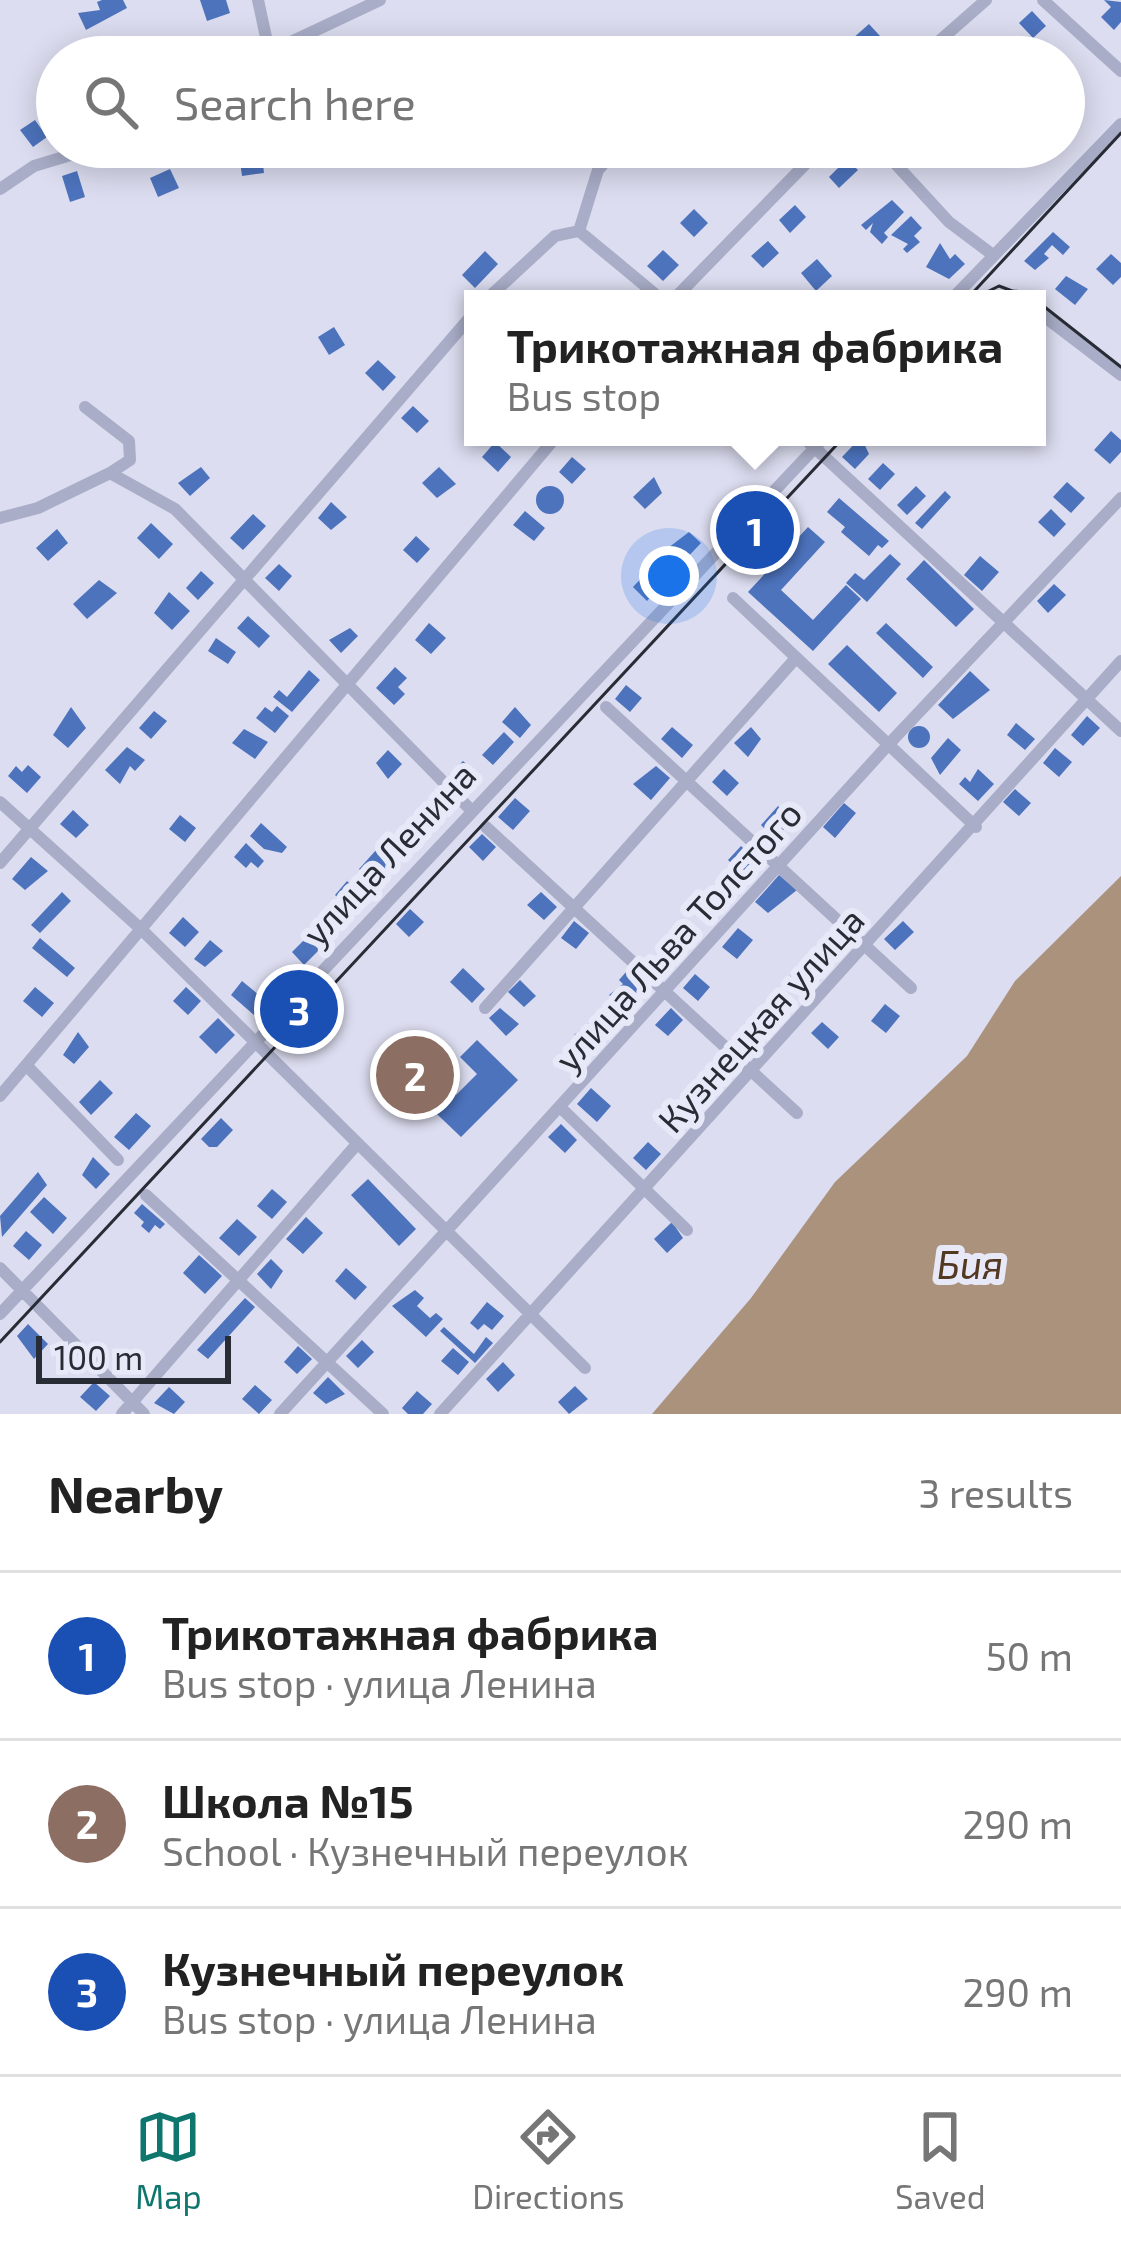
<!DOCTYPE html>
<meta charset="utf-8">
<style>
:root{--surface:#fff;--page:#f6f6f6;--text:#222;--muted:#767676;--line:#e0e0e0;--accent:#0f766e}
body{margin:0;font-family:"Exo 2",sans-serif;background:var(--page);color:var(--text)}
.scale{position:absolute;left:36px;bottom:30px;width:195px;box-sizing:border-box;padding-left:12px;border:6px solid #282c35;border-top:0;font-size:33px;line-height:42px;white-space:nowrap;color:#282c35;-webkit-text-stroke:9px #e8e9f8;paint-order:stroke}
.you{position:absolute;left:669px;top:576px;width:42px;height:42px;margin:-30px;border:9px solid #fff;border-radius:50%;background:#1a73e8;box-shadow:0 0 0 18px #1a73e833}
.badge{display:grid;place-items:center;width:78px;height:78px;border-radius:50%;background:var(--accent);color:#fff;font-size:39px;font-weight:700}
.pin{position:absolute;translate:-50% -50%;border:6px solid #fff;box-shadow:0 3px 12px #0006}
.popup{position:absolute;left:464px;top:290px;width:582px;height:156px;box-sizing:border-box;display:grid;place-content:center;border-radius:0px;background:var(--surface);filter:drop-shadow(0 3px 9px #0005);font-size:39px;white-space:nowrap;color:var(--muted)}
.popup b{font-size:45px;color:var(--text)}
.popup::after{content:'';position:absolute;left:50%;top:100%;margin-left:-24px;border:24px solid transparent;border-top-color:var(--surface)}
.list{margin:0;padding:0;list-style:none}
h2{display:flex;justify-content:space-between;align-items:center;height:156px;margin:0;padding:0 48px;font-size:51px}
h2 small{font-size:39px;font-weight:400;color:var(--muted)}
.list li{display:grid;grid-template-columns:78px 1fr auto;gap:36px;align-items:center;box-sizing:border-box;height:168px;padding:0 48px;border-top:3px solid var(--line)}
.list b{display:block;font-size:45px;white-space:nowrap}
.list p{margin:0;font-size:39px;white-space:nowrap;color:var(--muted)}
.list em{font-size:39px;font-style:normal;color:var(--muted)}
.icon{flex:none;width:66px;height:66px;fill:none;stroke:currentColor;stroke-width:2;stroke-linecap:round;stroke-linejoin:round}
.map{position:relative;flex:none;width:1121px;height:1414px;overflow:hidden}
.search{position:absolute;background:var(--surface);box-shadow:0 6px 30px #0003;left:36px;right:36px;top:36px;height:132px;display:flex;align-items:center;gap:30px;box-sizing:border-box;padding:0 42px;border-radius:66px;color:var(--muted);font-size:45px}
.sheet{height:660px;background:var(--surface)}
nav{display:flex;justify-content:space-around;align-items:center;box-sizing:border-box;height:168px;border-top:3px solid var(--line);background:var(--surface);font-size:33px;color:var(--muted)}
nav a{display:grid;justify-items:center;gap:6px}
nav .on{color:var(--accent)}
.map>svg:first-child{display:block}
.water{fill:#ab927d}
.building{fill:#4d73bd}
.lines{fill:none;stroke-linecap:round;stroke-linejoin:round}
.street{stroke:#a9adc7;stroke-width:12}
.tram{stroke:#282c35;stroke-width:3}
.labels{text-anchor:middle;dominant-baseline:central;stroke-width:12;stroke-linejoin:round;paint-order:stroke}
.street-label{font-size:36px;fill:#282c35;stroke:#e8e9f8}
.water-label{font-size:39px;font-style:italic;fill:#533921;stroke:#e8e9f8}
</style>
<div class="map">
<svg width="1121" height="1414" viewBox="0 0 1121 1414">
<rect width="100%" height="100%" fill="#dcddf0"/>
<path class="water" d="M1121,876V1414H652L751,1298L835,1182L967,1056L1015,981Z"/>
<path class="building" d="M102,0H123L127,8L86,30L78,13L100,10L97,2Z
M200,0H226L230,13L207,21Z
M1104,0L1121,2V22L1114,30L1101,17L1111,7Z
M1032,11L1046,26L1033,38L1019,23Z
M869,24L880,36L863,51L852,39Z
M317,35L327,53L305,57L299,45Z
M35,120L47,137L33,147L20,130Z
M255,152L262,155L264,173L242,176L239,154Z
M847,159L858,170L839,188L829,177Z
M170,169L179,188L158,197L150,178Z
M77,171L85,197L70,202L62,176Z
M892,200L904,212L884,233L888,237L882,244L870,232L873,223L866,230L861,225Z
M795,205L806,217L790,233L779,220Z
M694,209L708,223L694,237L680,223Z
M911,216L922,228L914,236L920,242L907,253L903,249L908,244L891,235Z
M1053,232L1070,247L1063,255L1052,245L1044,254L1049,258L1035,270L1024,261Z
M768,241L779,253L763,268L751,256Z
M940,243L950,259L955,254L965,264L949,279L926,267Z
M663,250L679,265L663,281L647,266Z
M485,251L498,264L475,288L462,275Z
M1111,254L1121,263V277L1113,285L1096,269Z
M817,259L832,276L816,291L801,273Z
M1066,276L1088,289L1075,305L1055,289Z
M334,327L345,345L329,355L318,337Z
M378,360L396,377L383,391L365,373Z
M413,406L429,421L417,433L401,418Z
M1111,431L1121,440V452L1110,464L1094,450Z
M861,437L869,454L855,469L842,457Z
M495,442L511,457L498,472L482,457Z
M572,457L586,469L572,484L559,472Z
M883,463L895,474L880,490L868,479Z
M201,467L210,478L190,496L178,483Z
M439,467L456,484L437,498L422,483Z
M654,477L662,493L645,509L633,497Z
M1067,482L1085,498L1071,513L1053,497Z
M916,486L926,496L907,515L897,505Z
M536 500a14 14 0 1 1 28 0a14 14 0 1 1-28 0Z
M945,491L951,497L922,529L915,523Z
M839,498L889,541L882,548L878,545L869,556L841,532L845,527L827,512Z
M331,502L347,517L331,530L318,518Z
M1051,509L1066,524L1054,537L1038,522Z
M525,511L545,528L534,541L513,525Z
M253,514L266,526L243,550L230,538Z
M151,523L173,544L159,559L137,538Z
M808,527L825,542L781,590L813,620L846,585L861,599L813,651L748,592Z
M57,529L68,543L48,561L36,548Z
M689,532L701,543L683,562L668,548Z
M416,536L430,549L417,563L403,550Z
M890,554L901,564L867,602L846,583L855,573L864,580Z
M980,556L999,572L982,591L964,575Z
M924,560L974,609L956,627L906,579Z
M279,564L292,576L279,591L265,578Z
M201,571L214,583L198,600L186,588Z
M646,573L663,583L647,601L633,587Z
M99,580L117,593L87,619L73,604Z
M1054,584L1066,595L1048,613L1037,601Z
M169,592L190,611L172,630L154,613Z
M248,616L270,636L259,648L237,628Z
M429,623L446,638L431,654L415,640Z
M886,623L933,667L923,678L876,633Z
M350,628L358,636L341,653L329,640Z
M216,638L236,652L228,664L208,651Z
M847,645L897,693L879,712L828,664Z
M395,667L407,678L398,687L405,694L394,705L376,688Z
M309,670L320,680L292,712L273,697L279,690L287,697Z
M970,671L990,690L953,719L938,705Z
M626,685L642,698L630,712L615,699Z
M277,706L289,716L275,733L256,718L265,707L272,712Z
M71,707L86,728L68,748L53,735Z
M515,707L531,725L520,738L502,722Z
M154,711L167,721L151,739L139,728Z
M1087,716L1100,728L1083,746L1071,735Z
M1016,723L1035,739L1025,750L1007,735Z
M908 737a11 11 0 1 1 22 0a11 11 0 1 1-22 0Z
M672,727L693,745L682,758L661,739Z
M751,727L761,739L748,757L734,743Z
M244,729L268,742L255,759L232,743Z
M504,732L514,742L493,765L482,755Z
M948,738L961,750L940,775L931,758Z
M127,747L145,760L135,771L130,766L120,784L105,770Z
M1055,748L1072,762L1059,777L1043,763Z
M388,750L402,764L388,779L376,763Z
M463,761L482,778L468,793L449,775Z
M28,765L41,777L27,793L8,776L16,766L22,772Z
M656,766L670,778L651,800L633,784Z
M724,769L739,783L727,796L712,782Z
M978,769L994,784L978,801L959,784L965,777L970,782Z
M1015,789L1031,803L1019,816L1003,802Z
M436,790L454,807L442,820L428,807Z
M515,798L530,811L513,830L498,817Z
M844,803L856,813L835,838L823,827Z
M778,806L793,820L775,839L761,825Z
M73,810L89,825L76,838L60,824Z
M180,815L196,828L185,842L169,829Z
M261,823L287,847L282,853L264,849L250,836Z
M408,831L420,843L403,861L385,845L397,832L402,837Z
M482,834L496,847L483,861L469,847Z
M246,843L264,861L258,868L251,862L246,868L234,857Z
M741,846L757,861L744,875L728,860Z
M377,849L397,867L378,887L359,869Z
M31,857L48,871L25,890L12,879Z
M779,875L797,890L768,913L755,902Z
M347,881L364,897L353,910L335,895Z
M62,892L71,901L40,933L31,925Z
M541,892L557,907L544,920L527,905Z
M410,909L424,922L409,937L396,924Z
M183,917L199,932L185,947L169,933Z
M574,921L589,933L576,949L561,938Z
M903,921L914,932L895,950L884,939Z
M738,928L753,940L737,959L722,947Z
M307,937L319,950L304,965L292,952Z
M40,938L75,968L67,977L32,948Z
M210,940L223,951L205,967L194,959Z
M807,956L822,968L802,992L787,980Z
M463,968L485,989L472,1003L450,982Z
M626,972L643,986L624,1008L609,995L623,984L619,980Z
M695,974L710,987L698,1001L683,988Z
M520,980L536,996L524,1007L508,992Z
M242,981L265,1000L254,1015L231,995Z
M35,987L54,1003L42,1017L23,1001Z
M186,987L201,1001L188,1015L173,1001Z
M885,1004L900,1016L886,1033L871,1021Z
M500,1008L519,1024L506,1036L489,1018Z
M671,1008L683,1020L668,1036L655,1025Z
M218,1018L235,1035L216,1054L199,1037Z
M594,1019L606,1029L589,1048L574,1035Z
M822,1022L839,1037L828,1049L811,1033Z
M78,1032L89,1047L74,1064L63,1055Z
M477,1040L518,1080L461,1137L420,1098L439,1079L456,1095L477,1074L460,1057Z
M100,1080L113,1093L91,1115L79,1102Z
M591,1088L611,1106L597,1122L577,1104Z
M136,1113L151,1126L129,1150L114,1137Z
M221,1118L233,1130L217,1147H209L201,1139Z
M561,1124L577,1140L565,1153L548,1137Z
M648,1142L661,1154L646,1170L633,1158Z
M93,1157L110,1174L96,1189L82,1175Z
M38,1172L47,1185L2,1237L0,1216Z
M368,1179L416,1229L399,1246L351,1195Z
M272,1189L287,1202L272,1219L257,1206Z
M44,1197L67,1218L53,1234L30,1212Z
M142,1204L165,1224L160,1229L155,1225L149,1233L141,1226L144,1222L134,1213Z
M306,1217L323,1233L303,1254L286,1239Z
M237,1219L257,1237L239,1256L219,1238Z
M672,1222L683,1238L667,1253L654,1239Z
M26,1231L42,1245L29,1260L13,1246Z
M199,1255L222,1276L205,1294L183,1273Z
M271,1259L283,1271L271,1289L257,1274Z
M346,1268L367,1287L355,1300L335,1281Z
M415,1290L424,1298L417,1306L430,1318L436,1313L443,1319L426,1337L392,1306Z
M245,1298L255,1307L208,1359L197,1350Z
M487,1302L504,1316L492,1330L484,1324L478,1330L470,1323Z
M28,1324L48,1344L34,1359L17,1336Z
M444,1327L474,1354L486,1337L493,1343L475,1363L440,1331Z
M362,1340L374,1352L358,1368L346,1356Z
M298,1346L312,1359L297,1374L284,1362Z
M453,1348L469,1362L458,1375L441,1361Z
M503,1362L515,1375L498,1392L486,1379Z
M328,1377L345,1394L326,1404L313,1393Z
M94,1382L110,1396L96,1411L80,1397Z
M255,1385L272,1400L259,1414L242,1399Z
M575,1386L588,1399L569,1414L558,1402Z
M169,1387L185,1402L174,1414L154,1403Z
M417,1391L432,1404L423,1414H408L402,1408Z"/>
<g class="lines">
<path class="street" d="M258,0L269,51
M1043,0L1121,71
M259,57L380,0
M921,57L986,0
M880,147L949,222L993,255
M0,189L34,166L97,147
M579,231L661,299
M1015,295L1021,299
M487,299L555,236L579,231L598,170L618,147
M674,299L822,147
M952,299L1121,124
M1037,311L1121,375
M85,407L129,441L130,460L110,473L175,509L470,809
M803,437L1121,731
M0,518L38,508L110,473
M733,598L976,827
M606,707L911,988
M0,802L141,929L585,1368
M486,827L797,1113
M0,863L473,314
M485,1008L796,658
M26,1065L118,1160
M0,1096L556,437
M561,1108L687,1230
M146,1195L383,1414
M0,1268L144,1414
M0,1314L825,437
M122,1414L357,1144
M280,1414L888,745L1121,498
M440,1414L1121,661"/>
<path class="tram" d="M975,298L999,286L1034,299
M967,299L1121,133
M1037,301L1121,367
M0,1342L844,437"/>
</g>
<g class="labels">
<g class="street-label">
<text transform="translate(388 853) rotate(-47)">улица Ленина</text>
<text transform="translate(677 935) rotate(-48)">улица Льва Толстого</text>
<text transform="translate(760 1019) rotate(-48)">Кузнецкая улица</text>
</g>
<g class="water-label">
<text x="970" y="1263">Бия</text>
</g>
</g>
</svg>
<div class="scale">100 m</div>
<div class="you"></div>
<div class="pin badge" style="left:755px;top:530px;background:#1a4fb4">1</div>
<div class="popup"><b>Трикотажная фабрика</b>Bus stop</div>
<div class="pin badge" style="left:415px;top:1075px;background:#8d6e63">2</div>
<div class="pin badge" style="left:299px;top:1009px;background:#1a4fb4">3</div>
<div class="search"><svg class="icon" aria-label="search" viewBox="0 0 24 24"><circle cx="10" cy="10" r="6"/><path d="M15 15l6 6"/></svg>Search here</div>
</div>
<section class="sheet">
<h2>Nearby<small>3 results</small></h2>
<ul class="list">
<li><span class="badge" style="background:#1a4fb4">1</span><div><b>Трикотажная фабрика</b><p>Bus stop · улица Ленина</p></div><em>50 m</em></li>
<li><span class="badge" style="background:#8d6e63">2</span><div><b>Школа №15</b><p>School · Кузнечный переулок</p></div><em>290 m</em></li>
<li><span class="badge" style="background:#1a4fb4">3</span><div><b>Кузнечный переулок</b><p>Bus stop · улица Ленина</p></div><em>290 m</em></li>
</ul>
</section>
<nav>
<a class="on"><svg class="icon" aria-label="map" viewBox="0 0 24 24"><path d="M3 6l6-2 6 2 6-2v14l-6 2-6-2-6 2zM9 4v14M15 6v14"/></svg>Map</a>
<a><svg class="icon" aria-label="directions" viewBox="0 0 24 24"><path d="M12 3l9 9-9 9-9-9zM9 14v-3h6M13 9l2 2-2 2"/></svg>Directions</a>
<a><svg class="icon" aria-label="saved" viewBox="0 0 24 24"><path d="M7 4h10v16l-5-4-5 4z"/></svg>Saved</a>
</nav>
